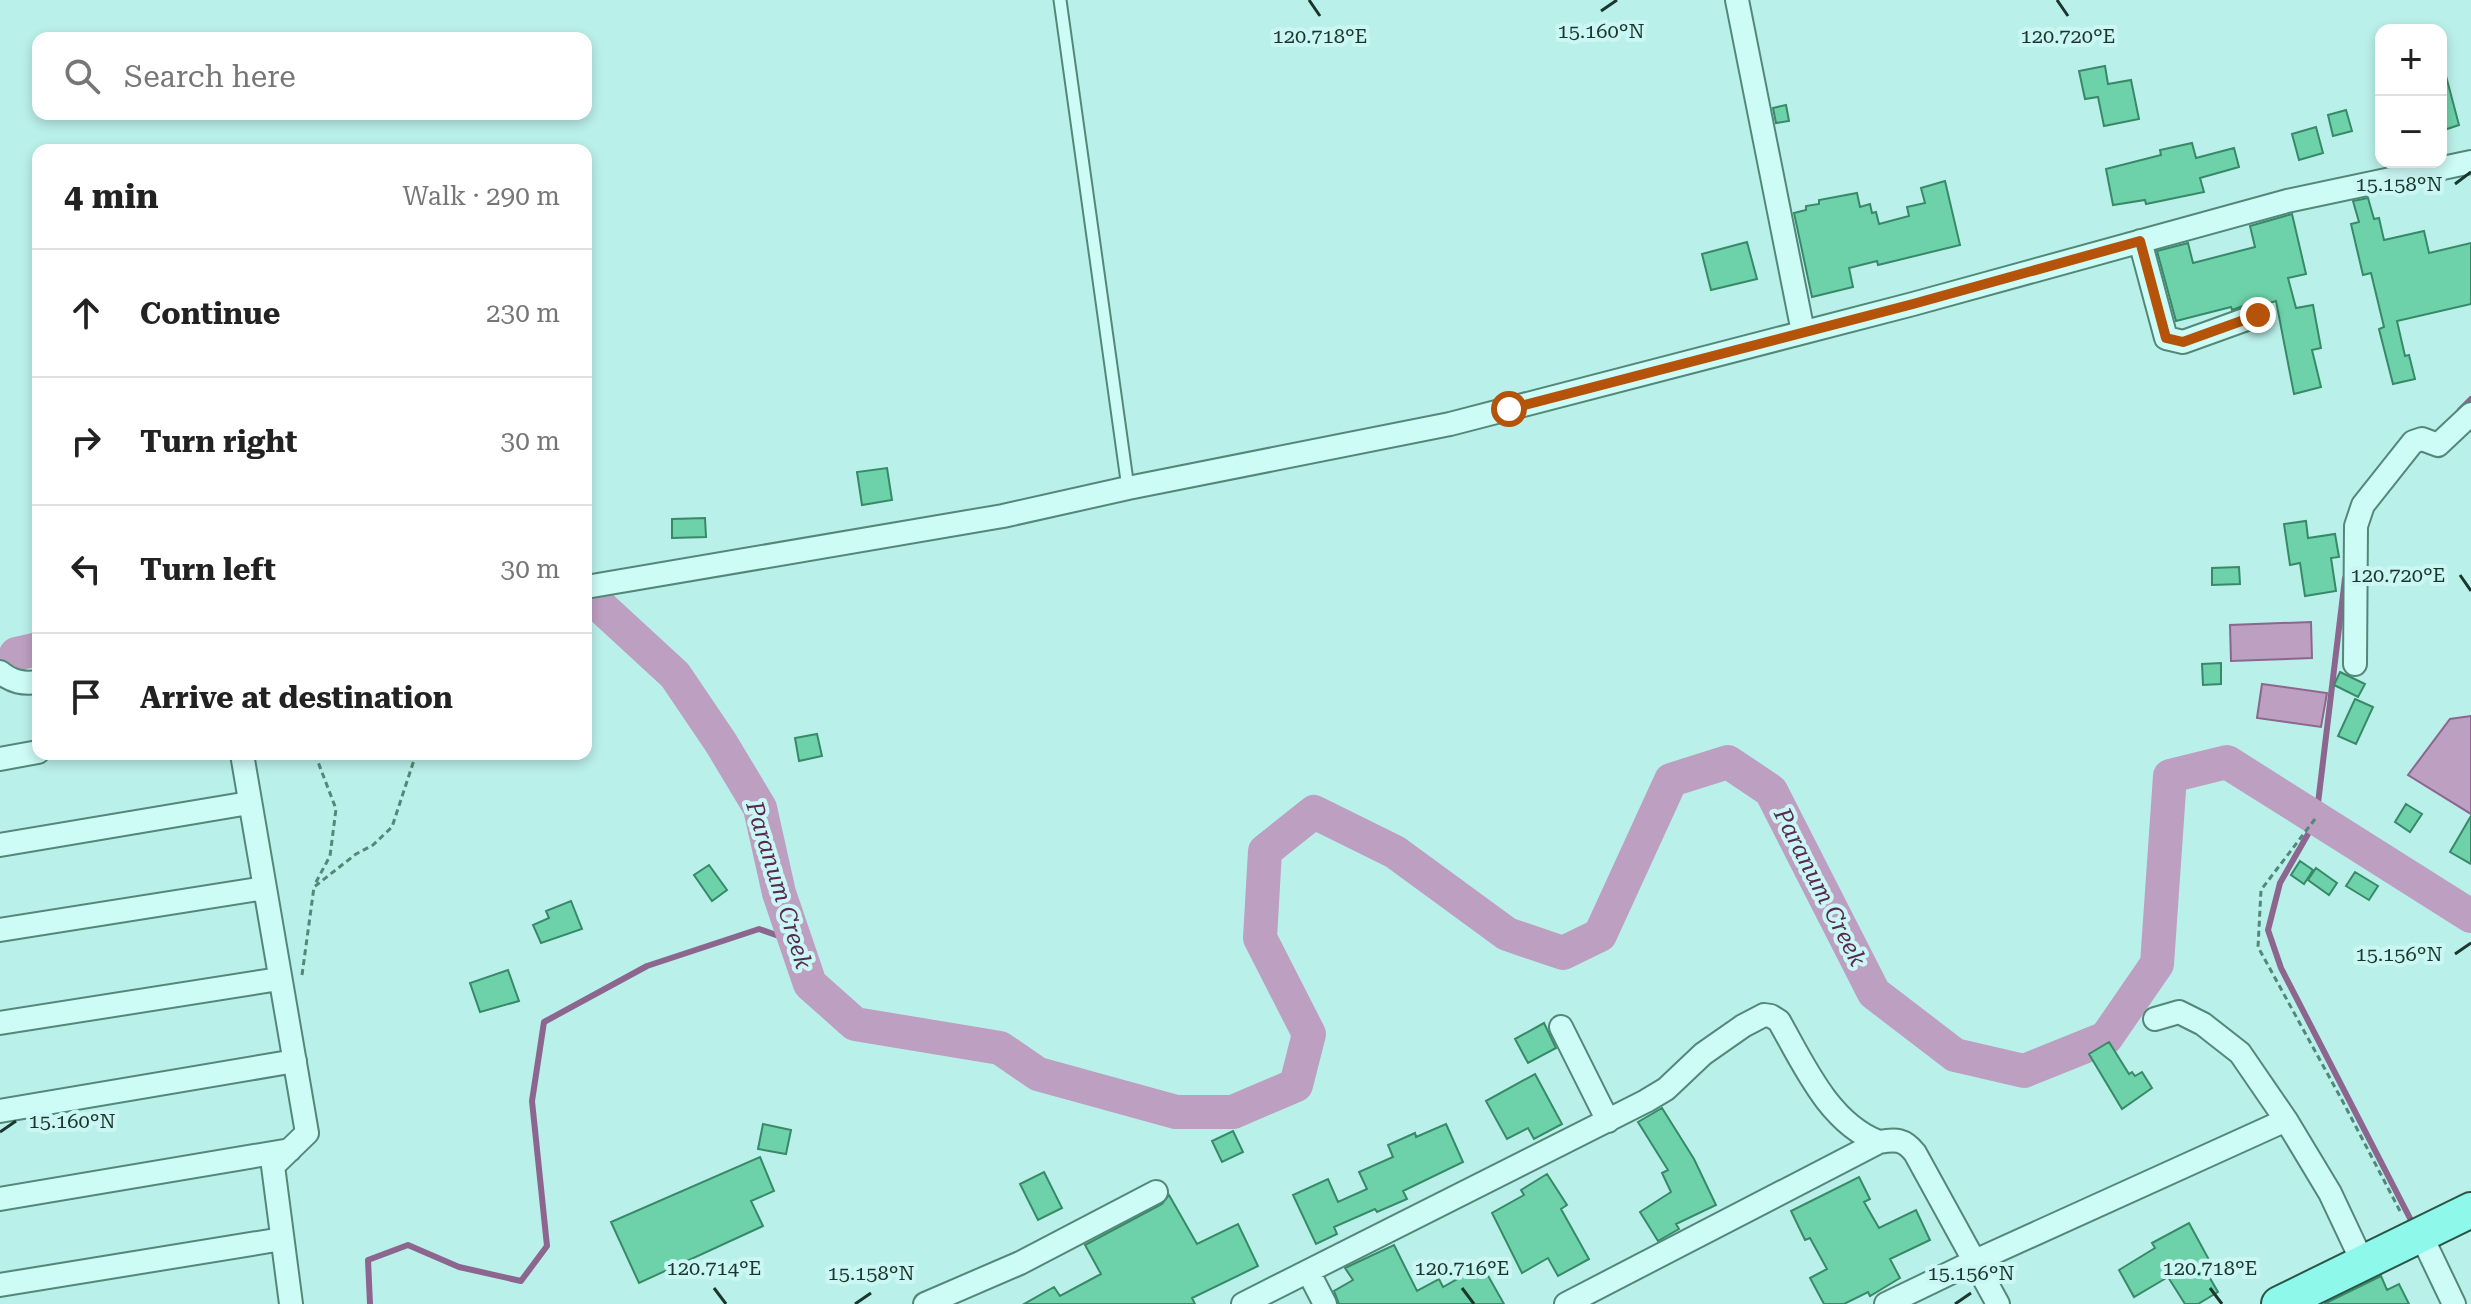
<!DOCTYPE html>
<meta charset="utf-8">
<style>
:root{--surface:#fff;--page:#f2f2f2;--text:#222;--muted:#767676;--line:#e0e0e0}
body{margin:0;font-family:"Roboto Serif",serif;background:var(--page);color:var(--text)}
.controls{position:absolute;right:24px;top:24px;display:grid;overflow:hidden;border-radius:16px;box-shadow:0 4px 12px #0003}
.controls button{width:72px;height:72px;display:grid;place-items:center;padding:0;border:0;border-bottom:2px solid var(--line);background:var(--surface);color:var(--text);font:40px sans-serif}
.stop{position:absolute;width:24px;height:24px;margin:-18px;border:6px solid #b45309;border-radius:50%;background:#fff}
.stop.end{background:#b45309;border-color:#fff;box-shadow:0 2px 8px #0008}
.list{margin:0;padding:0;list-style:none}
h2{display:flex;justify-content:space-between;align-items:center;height:104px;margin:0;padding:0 32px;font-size:34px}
h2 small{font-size:26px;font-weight:400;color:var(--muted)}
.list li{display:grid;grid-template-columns:52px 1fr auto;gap:24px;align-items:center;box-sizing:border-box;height:128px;padding:0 32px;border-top:2px solid var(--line)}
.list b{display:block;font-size:30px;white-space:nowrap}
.list em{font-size:26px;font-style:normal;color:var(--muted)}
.icon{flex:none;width:44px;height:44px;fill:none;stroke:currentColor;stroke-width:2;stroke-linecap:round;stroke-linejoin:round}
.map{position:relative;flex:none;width:2471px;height:1304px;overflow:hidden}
.search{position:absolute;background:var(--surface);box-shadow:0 4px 12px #0003;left:32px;top:32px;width:560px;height:88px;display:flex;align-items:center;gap:20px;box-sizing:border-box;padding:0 28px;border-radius:16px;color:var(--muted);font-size:30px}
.panel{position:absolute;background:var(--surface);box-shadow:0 4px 12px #0003;left:32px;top:144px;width:560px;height:616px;border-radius:16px}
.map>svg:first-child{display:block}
.water{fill:#bd9fc1;stroke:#8c668e;stroke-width:2}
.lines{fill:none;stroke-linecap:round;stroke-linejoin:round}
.stream{stroke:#8c668e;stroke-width:6}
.river{stroke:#bd9fc1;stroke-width:34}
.building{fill:#6dd2aa;stroke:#388967;stroke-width:2}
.lane-casing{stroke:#538879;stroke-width:15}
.street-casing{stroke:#538879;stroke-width:26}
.primary-casing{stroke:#295546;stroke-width:38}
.path{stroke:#538879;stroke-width:3;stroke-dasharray:6 4;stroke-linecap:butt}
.lane{stroke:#cdfbf6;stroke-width:11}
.street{stroke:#cdfbf6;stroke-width:22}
.primary{stroke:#8ef8eb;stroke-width:34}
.route{stroke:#b45309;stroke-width:10}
.ticks{fill:none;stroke:#1a362d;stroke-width:3}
.labels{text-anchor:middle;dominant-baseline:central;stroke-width:8;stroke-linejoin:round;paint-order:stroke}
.water-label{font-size:24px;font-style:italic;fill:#572851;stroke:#caf7f3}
.ticks-label{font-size:20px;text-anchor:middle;fill:#1a362d;stroke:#caf7f3;stroke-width:8;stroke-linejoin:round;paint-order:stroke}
</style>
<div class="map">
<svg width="2471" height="1304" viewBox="0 0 2471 1304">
<rect width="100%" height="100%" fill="#baf0ea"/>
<path class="water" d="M2311,622L2312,658L2231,661L2230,625Z
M2262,684L2327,693L2321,727L2257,718Z
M2471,716V814L2408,775L2450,719Z"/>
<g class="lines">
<path class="stream" d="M2460,410L2471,399
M2345,578L2316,820L2280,883L2268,930L2281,968L2415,1228
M370,1304L368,1260L408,1245L459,1267L521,1281L547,1246L532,1101L544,1022L647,966L759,929L796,942"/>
<path class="river" d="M586,593L675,675L721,743L760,808L779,893L810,984L855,1024L1000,1048L1038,1074L1176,1112H1233L1296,1085L1309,1034L1260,938L1265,851L1314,812L1395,852L1507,934L1563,953L1600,935L1671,780L1728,762L1771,791L1874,993L1955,1055L2024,1071L2106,1038L2157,964L2170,776L2227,762L2471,916
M16,654L38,649"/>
</g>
<path class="building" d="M2105,66L2108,84L2131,80L2139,119L2104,126L2098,97L2085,99L2079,71Z
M2446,76L2459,125L2441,131V77Z
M1786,105L1789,121L1776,123L1773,108Z
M2346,110L2352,131L2333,136L2328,115Z
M2316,127L2323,153L2299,160L2292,134Z
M2192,143L2196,158L2234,148L2239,167L2200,178L2204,192L2146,204L2145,200L2113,205L2106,169L2161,155L2160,150Z
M1945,181L1960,245L1878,265L1877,261L1849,268L1853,287L1812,297L1794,213L1806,210V206L1819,204V200L1857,193L1860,207L1870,204L1872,213L1876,212L1879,224L1909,216L1907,207L1925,203L1921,188Z
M2368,198L2374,219L2379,218L2384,240L2424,231L2429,253L2471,243V304L2397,321L2405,356L2409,355L2415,379L2393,384L2379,329L2384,327L2371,273L2363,275L2351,224L2359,222L2353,201Z
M2292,214L2306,274L2288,278L2296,308L2313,305L2321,348L2312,350L2321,387L2294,394L2276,301L2266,304L2254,302L2232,310L2231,307L2176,321L2157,251L2188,243L2193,263L2255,247L2250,226Z
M1747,242L1757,279L1711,290L1702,254Z
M887,468L892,500L862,505L857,472Z
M705,518L706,537L672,538V519Z
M2306,521L2308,538L2335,534L2339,557L2331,558L2336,591L2305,596L2300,563L2290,565L2284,524Z
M2239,567L2240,584L2212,585V568Z
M2221,663V684L2203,685L2202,664Z
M2340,672L2365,684L2358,697L2334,685Z
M2355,699L2373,707L2356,744L2338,736Z
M817,734L822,756L799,761L795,738Z
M2406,804L2422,814L2410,832L2395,822Z
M2471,816V864L2450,852Z
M2300,861L2313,870L2304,884L2291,875Z
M709,865L727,890L712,901L694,875Z
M2316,868L2337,883L2329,895L2308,880Z
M2355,872L2378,886L2369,900L2346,886Z
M571,901L582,929L541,943L533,925L549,918L546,911Z
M508,970L519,1001L480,1012L470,983Z
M1544,1023L1556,1048L1528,1063L1515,1039Z
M2109,1042L2129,1074L2132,1072L2135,1076L2142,1072L2152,1088L2122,1109L2089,1054Z
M1535,1074L1562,1124L1534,1139L1528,1128L1507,1139L1486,1101Z
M1662,1108L1694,1159L1716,1205L1676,1224L1679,1229L1658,1241L1640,1212L1671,1192L1662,1173L1668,1170L1638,1122Z
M763,1124L791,1130L786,1154L758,1149Z
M1446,1124L1463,1162L1403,1191L1407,1199L1377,1212L1375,1209L1334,1227L1337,1234L1316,1244L1293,1195L1328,1179L1338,1202L1367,1189L1359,1172L1393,1157L1388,1145L1415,1133L1416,1137Z
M1233,1131L1243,1152L1222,1162L1212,1141Z
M760,1157L774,1191L751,1201L763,1226L639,1283L611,1222Z
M1044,1172L1062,1208L1038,1220L1020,1184Z
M1547,1174L1567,1205L1561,1209L1589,1259L1558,1276L1548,1258L1522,1273L1492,1213L1524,1195L1521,1190Z
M1859,1177L1870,1199L1864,1202L1879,1228L1916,1210L1930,1240L1890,1259L1900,1278L1870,1296L1868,1292L1844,1304H1824L1810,1278L1827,1269L1810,1238L1805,1240L1791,1211Z
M1169,1195L1197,1244L1238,1224L1258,1266L1192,1298L1195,1304H1024L1054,1287L1060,1296L1101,1274L1085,1245L1162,1204Z
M2189,1223L2214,1269L2207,1273L2218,1292L2198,1304H2185L2168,1277L2134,1297L2119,1270L2155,1248L2152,1243Z
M1394,1245L1417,1291L1439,1279L1443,1287L1482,1265L1504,1304H1339L1334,1291L1353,1280L1345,1268Z
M2381,1276L2387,1290L2399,1284L2409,1304H2324Z"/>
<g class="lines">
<g class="lane-casing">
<path id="lane" d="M1060,0L1128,488"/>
</g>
<g class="street-casing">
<path id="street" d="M1737,0L1803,332
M2140,241L2166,338L2183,342L2258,315
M586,587L1003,516L1128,488L1450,424L1913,304L2287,201L2471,162
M2355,664L2356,526L2363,505L2413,442L2422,439L2438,445L2471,414
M0,672C12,682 23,684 38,682
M242,754L307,1133L273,1166L291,1304
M0,759L38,752
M0,845L249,803
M0,930L265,888
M2155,1019L2179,1012L2203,1024L2240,1053L2286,1120L2330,1193L2363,1263
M0,1023L279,979
M1561,1027L1608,1121
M0,1111L295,1061
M0,1199L290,1150
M2421,1235L2454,1304
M1309,1273L1325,1304
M0,1285L282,1239
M925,1304L1020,1263L1156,1192
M1243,1304L1646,1101L1666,1089L1703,1054L1743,1026L1764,1015L1771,1016L1779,1021C1804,1065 1829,1123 1879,1142
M1566,1304L1879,1142C1896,1139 1904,1139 1915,1153L1998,1304
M1886,1304L1975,1261L2286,1120"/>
</g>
<g class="primary-casing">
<path id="primary" d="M2279,1304L2471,1210"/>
</g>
<path class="path" d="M315,754L336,809L330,856L315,884
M2315,819L2261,890L2258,947L2343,1102L2401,1213
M302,975L314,887L356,854L373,845L392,827L416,754"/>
<use href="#lane" class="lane"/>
<use href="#street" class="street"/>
<use href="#primary" class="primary"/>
</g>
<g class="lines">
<path class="route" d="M1509,409L1913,304L2140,241L2166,338L2183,342L2258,315"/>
</g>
<path class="ticks" d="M1309,0L1320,16M2057,0L2068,16M1601,11L1617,0M2455,184L2471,172M2460,575L2471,591M2455,954L2471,943M0,1132L16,1121M714,1288L726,1304M1462,1288L1474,1304M2210,1288L2222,1304M855,1304L871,1293M1955,1304L1971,1293"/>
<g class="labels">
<g class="water-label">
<text transform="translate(779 885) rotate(73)">Paranum Creek</text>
<text transform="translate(1820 887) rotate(63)">Paranum Creek</text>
</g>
</g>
<g class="ticks-label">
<text x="1601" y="38">15.160°N</text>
<text x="2068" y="43">120.720°E</text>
<text x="1320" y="43">120.718°E</text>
<text x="2399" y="191">15.158°N</text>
<text x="2398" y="582">120.720°E</text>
<text x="2399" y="961">15.156°N</text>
<text x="72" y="1128">15.160°N</text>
<text x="714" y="1275">120.714°E</text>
<text x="1462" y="1275">120.716°E</text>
<text x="2210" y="1275">120.718°E</text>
<text x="871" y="1280">15.158°N</text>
<text x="1971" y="1280">15.156°N</text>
</g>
</svg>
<div class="controls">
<button>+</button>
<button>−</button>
</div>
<div class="stop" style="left:1509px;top:409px"></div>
<div class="stop end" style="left:2258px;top:315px"></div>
<div class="search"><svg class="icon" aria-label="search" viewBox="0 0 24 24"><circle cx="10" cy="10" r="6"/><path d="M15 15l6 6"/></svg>Search here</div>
<section class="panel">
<h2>4 min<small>Walk · 290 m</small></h2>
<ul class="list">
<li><svg class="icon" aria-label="ahead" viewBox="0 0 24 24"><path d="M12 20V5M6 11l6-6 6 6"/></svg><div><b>Continue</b></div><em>230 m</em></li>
<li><svg class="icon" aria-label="right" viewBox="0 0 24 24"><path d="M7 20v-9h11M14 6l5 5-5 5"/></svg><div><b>Turn right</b></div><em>30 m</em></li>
<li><svg class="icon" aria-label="left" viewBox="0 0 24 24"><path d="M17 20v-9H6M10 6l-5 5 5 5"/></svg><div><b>Turn left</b></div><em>30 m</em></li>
<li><svg class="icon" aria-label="arrive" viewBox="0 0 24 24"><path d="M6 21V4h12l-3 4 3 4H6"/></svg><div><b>Arrive at destination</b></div></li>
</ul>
</section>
</div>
